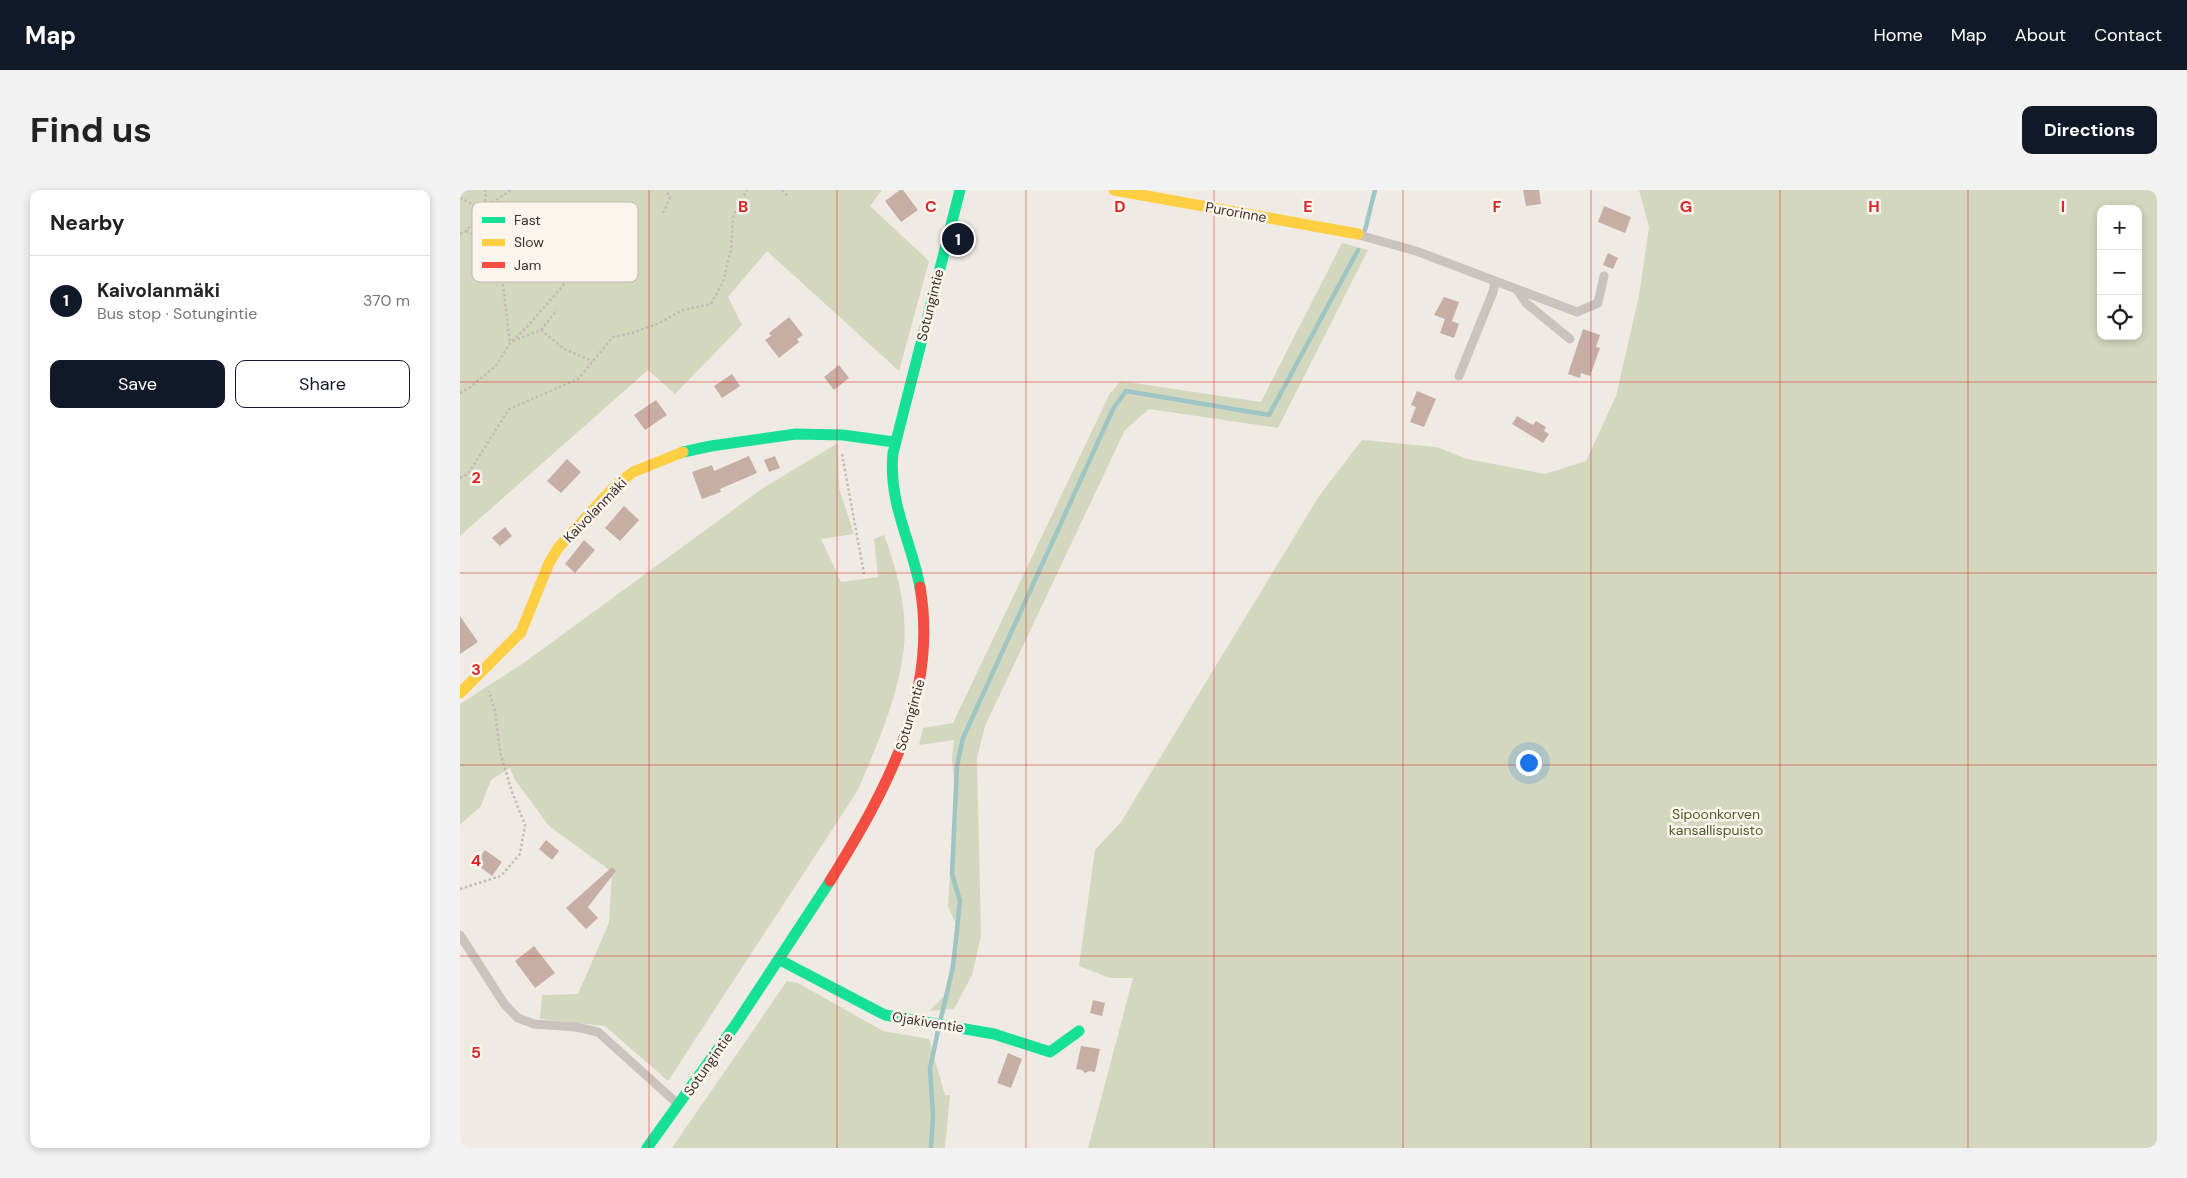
<!DOCTYPE html>
<meta charset="utf-8">
<style>
:root{--surface:#fff;--page:#f2f2f2;--text:#222;--muted:#767676;--line:#e0e0e0;--accent:#111827}
body{margin:0;font-family:"DM Sans",sans-serif;background:var(--page);color:var(--text)}
.controls{position:absolute;right:15px;top:15px;display:grid;overflow:hidden;border-radius:10px;box-shadow:0 2px 8px #0003}
.controls button{width:45px;height:45px;display:grid;place-items:center;padding:0;border:0;border-bottom:1px solid var(--line);background:var(--surface);color:var(--text);font:25px sans-serif}
.you{position:absolute;left:1068px;top:572px;width:18px;height:18px;margin:-12px;border:4px solid #fff;border-radius:50%;background:#1a73e8;box-shadow:0 0 0 8px #1a73e833}
.badge{display:grid;place-items:center;width:32px;height:32px;border-radius:50%;background:var(--accent);color:#fff;font-size:16px;font-weight:700}
.pin{position:absolute;translate:-50% -50%;border:2px solid #fff;box-shadow:0 1px 5px #0006}
.list{margin:0;padding:0;list-style:none}
h2{display:flex;justify-content:space-between;align-items:center;height:65px;margin:0;padding:0 20px;font-size:21px}
h2 small{font-size:16px;font-weight:400;color:var(--muted)}
.list li{display:grid;grid-template-columns:32px 1fr auto;gap:15px;align-items:center;box-sizing:border-box;height:90px;padding:0 20px;border-top:1px solid var(--line)}
.list b{display:block;font-size:19px;white-space:nowrap}
.list p{margin:0;font-size:16px;white-space:nowrap;color:var(--muted)}
.list em{font-size:16px;font-style:normal;color:var(--muted)}
.actions{display:flex;gap:10px;padding:15px 20px}
.actions a{flex:1;padding:11px 0;border:1px solid var(--accent);border-radius:10px;text-align:center;font-size:18px;color:var(--accent)}
.actions .main{background:var(--accent);color:#fff}
.icon{flex:none;width:28px;height:28px;fill:none;stroke:currentColor;stroke-width:2;stroke-linecap:round;stroke-linejoin:round}
.map{position:relative;flex:none;width:1697px;height:958px;overflow:hidden;border-radius:10px}
header{display:flex;align-items:center;gap:30px;box-sizing:border-box;height:70px;padding:0 25px;background:var(--accent);color:#fff}
header strong{font-size:24px}
nav{display:flex;gap:28px;margin-inline-start:auto;font-size:18px}
.intro{display:flex;align-items:center;justify-content:space-between;box-sizing:border-box;height:120px;padding:0 30px}
h1{margin:0;font-size:35px}
.button{padding:12px 22px;border-radius:10px;background:var(--accent);color:#fff;font-size:18px;font-weight:700}
main{display:flex;gap:30px;padding:0 30px}
aside{flex:1;background:var(--surface);border-radius:10px;box-shadow:0 2px 8px #0003}
.map>svg:first-child{display:block}
.green{fill:#d2d7bd;fill-rule:evenodd}
.lines{fill:none;stroke-linecap:round;stroke-linejoin:round}
.stream{stroke:#9ec4c4;stroke-width:4.5}
.building{fill:#c6aea4}
.path{stroke:#c3bbb5;stroke-width:2.5;stroke-dasharray:2.5 2.5;stroke-linecap:butt}
.lane{stroke:#cac3bd;stroke-width:9}
.fast{stroke:#16e098;stroke-width:11}
.slow{stroke:#ffcf43;stroke-width:11}
.jam{stroke:#f24e42;stroke-width:11}
.grid{fill:none;stroke:#d62828;stroke-width:1;stroke-opacity:0.55}
.labels{text-anchor:middle;dominant-baseline:central;stroke-width:5;stroke-linejoin:round;paint-order:stroke}
.street-label{font-size:14px;fill:#3c2f2a;stroke:#fcf5ed}
.park-label{font-size:14px;fill:#4b5d2a;stroke:#fcf5ed}
.key{fill:#fcf5ed;stroke:#c2bab2;stroke-width:1}
.key-label{font-size:14px;fill:#3c2f2a}
.grid-label{font-size:16px;text-anchor:middle;font-weight:bold;fill:#d62828;stroke:#fcf5ed;stroke-width:5;stroke-linejoin:round;paint-order:stroke}
</style>
<header>
<strong>Map</strong>
<nav><a>Home</a><a>Map</a><a>About</a><a>Contact</a></nav>
</header>
<div class="intro"><h1>Find us</h1><a class="button">Directions</a></div>
<main>
<aside>
<h2>Nearby<small></small></h2>
<ul class="list">
<li><span class="badge">1</span><div><b>Kaivolanmäki</b><p>Bus stop · Sotungintie</p></div><em>370 m</em></li>
</ul>
<div class="actions"><a class="main">Save</a><a>Share</a></div>
</aside>
<div class="map">
<svg width="1697" height="958" viewBox="0 0 1697 958">
<rect width="100%" height="100%" fill="#f0eae4"/>
<path class="green" d="M0,0H422L410,16L469,71L439,181L307,61L268,107L282,135L215,204L188,180L0,346Z
M1179,0H1697V958H628L673,788H650L619,776L635,660L661,632L859,306L902,250L977,257L1007,269L1085,284L1126,271L1156,206L1179,106L1189,37ZM1641,19H1678V146H1641Z
M882,53L908,60L818,238L689,219L665,240L525,536L517,568L521,746L512,785L494,819L469,821L485,805L497,737L488,716L495,604L492,567L494,550L459,555L463,538L493,533L650,203L661,191L801,212Z
M378,253L379,298L394,344L361,349L381,392L418,387L414,349L424,345C438,382 449,426 443,465C436,513 416,557 398,600L208,891L145,836L80,829L82,805L118,804L149,733L152,682L89,636L55,590L50,578L31,590L21,616L0,635V514L65,472L303,298Z
M327,791L338,793L423,841L469,849L485,905H490L485,958H212Z"/>
<g class="lines">
<path class="stream" d="M905,40L915,0
M481,828L493,777L500,711L492,684L497,576L503,548L653,219L666,201L809,225L898,60
M471,958L473,925L470,878L478,841"/>
</g>
<path class="building" d="M440,0H443L458,20L441,32L425,11Z
M1063,0H1079L1081,14L1066,16Z
M1144,16L1171,27L1165,43L1138,32Z
M1148,63L1158,68L1153,79L1143,75Z
M984,107L999,112L992,131L999,134L994,148L980,143L985,129L974,125Z
M329,127L343,145L337,149L339,152L319,168L305,150L311,146L309,143Z
M1123,139L1140,145L1136,157L1140,158L1130,186L1121,183L1120,188L1108,184Z
M379,175L389,188L374,200L364,187Z
M272,184L280,196L262,208L254,196Z
M957,201L976,209L964,237L950,232L956,217L951,215Z
M196,210L207,225L185,240L174,225Z
M1057,226L1073,235L1076,231L1086,237L1084,241L1089,244L1083,253L1052,234Z
M289,266L297,283L260,299L261,302L242,309L232,282L252,275L254,281Z
M315,266L320,278L309,282L304,270Z
M107,269L121,282L101,303L87,291Z
M164,316L179,330L160,351L145,338Z
M45,337L52,346L40,356L32,348Z
M124,350L135,360L115,383L105,374Z
M0,426L18,452L0,464Z
M86,650L99,661L92,670L79,659Z
M25,660L42,672L32,686L15,673Z
M152,677L156,681L128,717L138,728L126,739L106,718Z
M74,756L95,783L75,798L55,771Z
M633,810L645,813L642,826L630,823Z
M621,856L640,859L635,882L629,881L625,883L622,880L616,879Z
M548,863L562,869L551,898L537,893Z"/>
<g class="lines">
<path class="path" d="M322,0L328,6
M0,8L10,13L21,23
M22,21L26,7L25,0
M203,23L210,7L206,0
M6,41L22,48L40,70L50,153
M0,44L6,41L33,12L51,0
M81,140L97,120
M53,151L81,140L104,159L132,171
M0,203L9,198L36,176L50,153L66,138L102,97L112,81V68L118,58L134,44L143,33L150,30L159,23
M382,264L404,384
M0,288L8,284L49,219L118,189L153,147L172,143L197,134L223,120L251,114L263,92L271,60L273,27L287,0
M0,699L41,686L60,664L65,635L52,602L40,562L35,521L29,501"/>
<path class="lane" d="M899,45L956,61L1117,122L1138,113L1144,86
M1058,101L1066,113L1110,149
M999,186L1033,102L1035,92
M0,745L45,815L58,828L74,834L116,837L138,842L219,915"/>
<path class="fast" d="M223,262L251,256L336,244L383,245L434,252
M460,397C451,350 428,313 433,263L500,0
M320,770L425,825L534,844L590,862L619,841
M187,958L276,834L370,691"/>
<path class="slow" d="M654,0L898,44
M0,503L61,442L89,373L98,358L154,297L173,282L223,262"/>
<path class="jam" d="M370,691C425,602 479,506 460,397"/>
</g>
<path class="grid" d="M189,0V958M377,0V958M566,0V958M754,0V958M943,0V958M1131,0V958M1320,0V958M1508,0V958M0,192H1697M0,383H1697M0,575H1697M0,766H1697"/>
<g class="labels">
<g class="street-label">
<text transform="translate(776 22) rotate(10)">Purorinne</text>
<text transform="translate(470 115) rotate(-76)">Sotungintie</text>
<text transform="translate(135 320) rotate(-46)">Kaivolanmäki</text>
<text transform="translate(450 525) rotate(-74)">Sotungintie</text>
<text transform="translate(468 832) rotate(9)">Ojakiventie</text>
<text transform="translate(248 874) rotate(-55)">Sotungintie</text>
</g>
<g class="park-label">
<text x="1256" y="624">Sipoonkorven<tspan x="1256" dy="16">kansallispuisto</tspan></text>
</g>
</g>
<rect x="12" y="12" width="166" height="80" rx="8" class="key"/>
<rect x="22" y="27" width="23" height="6" fill="#16e098"/>
<rect x="22" y="49" width="23" height="7" fill="#ffcf43"/>
<rect x="22" y="72" width="23" height="6" fill="#f24e42"/>
<g class="key-label">
<text x="54" y="35">Fast</text>
<text x="54" y="57">Slow</text>
<text x="54" y="80">Jam</text>
</g>
<g class="grid-label">
<text x="283" y="22">B</text>
<text x="471" y="22">C</text>
<text x="660" y="22">D</text>
<text x="848" y="22">E</text>
<text x="1037" y="22">F</text>
<text x="1226" y="22">G</text>
<text x="1414" y="22">H</text>
<text x="1603" y="22">I</text>
<text x="16" y="293">2</text>
<text x="16" y="485">3</text>
<text x="16" y="676">4</text>
<text x="16" y="868">5</text>
</g>
</svg>
<div class="controls">
<button>+</button>
<button>−</button>
<button><svg class="icon" aria-label="locate" viewBox="0 0 24 24"><circle cx="12" cy="12" r="6"/><path d="M12 2v4M12 18v4M2 12h4M18 12h4"/></svg></button>
</div>
<div class="you"></div>
<div class="pin badge" style="left:498px;top:49px">1</div>
</div>
</main>
